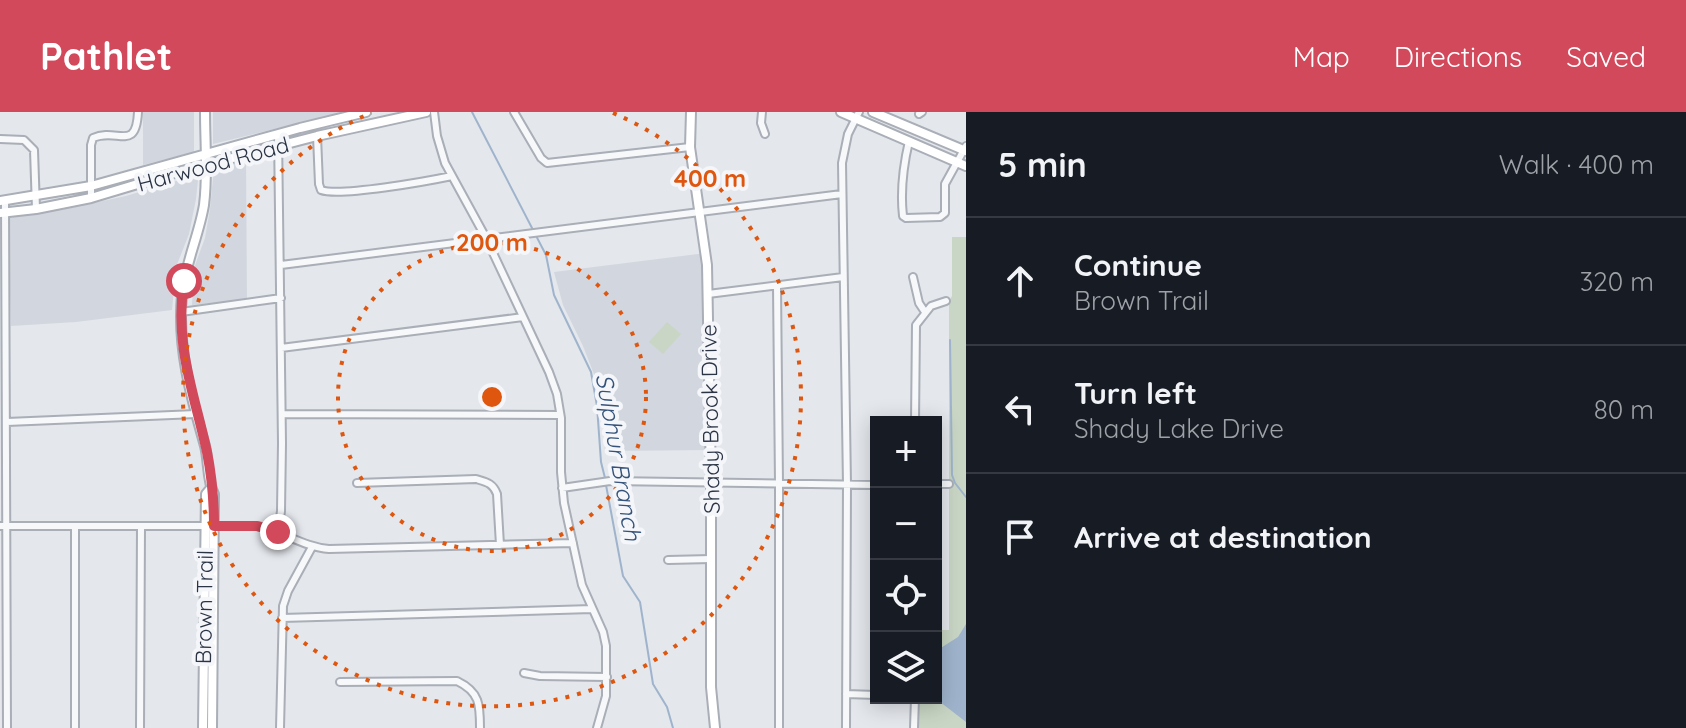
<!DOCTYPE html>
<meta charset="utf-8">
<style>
:root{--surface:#171b24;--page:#242831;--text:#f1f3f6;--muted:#9ea1a6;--line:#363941;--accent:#d1495b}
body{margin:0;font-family:Quicksand,sans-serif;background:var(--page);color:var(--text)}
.controls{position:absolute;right:24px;bottom:24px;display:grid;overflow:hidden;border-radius:0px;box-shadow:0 4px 20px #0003}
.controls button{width:72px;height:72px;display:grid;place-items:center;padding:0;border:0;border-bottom:2px solid var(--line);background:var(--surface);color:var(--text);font:40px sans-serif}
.stop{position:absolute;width:24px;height:24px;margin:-18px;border:6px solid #d1495b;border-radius:50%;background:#fff}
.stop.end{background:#d1495b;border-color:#fff;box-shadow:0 2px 8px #0008}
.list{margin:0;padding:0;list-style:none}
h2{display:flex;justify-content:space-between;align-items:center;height:104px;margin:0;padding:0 32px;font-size:34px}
h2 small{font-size:26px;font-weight:400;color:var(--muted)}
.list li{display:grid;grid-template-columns:52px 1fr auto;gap:24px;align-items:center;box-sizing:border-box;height:128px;padding:0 32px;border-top:2px solid var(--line)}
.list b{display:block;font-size:30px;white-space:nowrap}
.list p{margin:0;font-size:26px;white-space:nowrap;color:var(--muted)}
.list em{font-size:26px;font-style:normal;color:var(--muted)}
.icon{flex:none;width:44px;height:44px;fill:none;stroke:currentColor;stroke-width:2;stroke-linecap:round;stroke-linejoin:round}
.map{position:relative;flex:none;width:966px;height:616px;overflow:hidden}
header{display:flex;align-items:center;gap:48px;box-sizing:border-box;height:112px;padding:0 40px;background:var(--accent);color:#fff}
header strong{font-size:38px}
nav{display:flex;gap:44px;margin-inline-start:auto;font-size:28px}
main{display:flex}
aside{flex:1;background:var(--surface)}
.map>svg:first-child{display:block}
.built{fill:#d2d6de}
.green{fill:#c9d6c5}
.water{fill:#9fb4cc}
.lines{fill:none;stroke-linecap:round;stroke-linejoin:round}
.stream{stroke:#9fb4cc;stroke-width:2}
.street-casing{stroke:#a9aeb7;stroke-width:10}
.secondary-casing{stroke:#a9aeb7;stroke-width:12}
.street{stroke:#f7f8fa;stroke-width:6}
.secondary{stroke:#fff;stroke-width:8}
.route{stroke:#d1495b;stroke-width:10}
.ring{fill:none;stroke:#df570f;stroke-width:4;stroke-dasharray:4 8}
.labels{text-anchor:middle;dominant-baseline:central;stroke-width:8;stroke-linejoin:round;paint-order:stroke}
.street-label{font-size:22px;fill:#2b3445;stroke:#f4f6f9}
.water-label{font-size:24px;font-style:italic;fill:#34527a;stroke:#f4f6f9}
.centre{fill:#df570f;stroke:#f4f6f9;stroke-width:4}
.ring-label{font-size:24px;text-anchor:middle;font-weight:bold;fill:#df570f;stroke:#f4f6f9;stroke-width:8;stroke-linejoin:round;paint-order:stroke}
</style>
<header>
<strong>Pathlet</strong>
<nav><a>Map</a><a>Directions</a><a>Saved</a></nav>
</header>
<main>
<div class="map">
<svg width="966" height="616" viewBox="0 0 966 616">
<rect width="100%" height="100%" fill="#e4e7ec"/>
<path class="built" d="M143,0H194V40L143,53Z
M213,0H344L213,32Z
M246,49L247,188L192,193L194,156L205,126L210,97L214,56Z
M193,64L198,68L196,87L189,122L176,155L172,198L76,210L11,214L8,106L65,97L126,84Z
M706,141L711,338L605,339L599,275L583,234L563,193L554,160Z"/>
<path class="green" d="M952,125H966V616H914L915,586H936V518H949V189L952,184Z
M667,210L681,222L663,242L649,230Z"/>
<path class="water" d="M966,512V610L935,586L936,539L958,525Z"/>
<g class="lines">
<path class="stream" d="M472,0L546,143L554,183L591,260L597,294L601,350L605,366
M950,228L952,363L955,371L966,385
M606,373L623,464L640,490L653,572L667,595L673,616"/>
<g class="street-casing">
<path id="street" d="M434,0L437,24L445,51L486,126L549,260L557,282L561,306V360L564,391L582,473L603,520L606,534V584L597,616
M514,0L541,46L547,51L690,35
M762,0L761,11L765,22
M919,2L922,0
M278,22L282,331L281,399L278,420
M317,24L319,72L321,78C340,85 428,69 452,64
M0,27L24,28L34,38L36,97
M909,29C903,55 900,78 903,104L906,106L940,105L945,101V72L966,34
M91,86V33L93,26C117,15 136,41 138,0
M5,88L7,616
M281,153L842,82
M913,165L919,191L925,200
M777,174L779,372V616
M708,182L843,165
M181,200L281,186
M281,236L523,205
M282,302L560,303
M7,310L196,302
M915,310L916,213L931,194L946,189
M357,371L476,367C486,370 493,371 497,382L500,433
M936,372H949
M562,376L610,369L876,373
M0,414H257C282,419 304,435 329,437L573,431
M668,448L711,447
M282,506L592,497
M524,561L540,564L607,565
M340,570L457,569C480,580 480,593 480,616
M846,582L876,583
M75,616V414
M140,616L141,414
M280,616L283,494L288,479L312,435
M846,616L847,372L842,51L848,22L859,0
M914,616L915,586"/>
</g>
<g class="secondary-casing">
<path id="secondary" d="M205,0C205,31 208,62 204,93C199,123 185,152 182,183C177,235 191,285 205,334C209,350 207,369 214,382L212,616
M691,0L690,35L707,153L711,370V575L715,616
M841,0L966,54
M873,0L966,39
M0,89L91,74L300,16L366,0
M0,101L36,97L91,86L171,62L317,24L426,0
M203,616L206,382L211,376"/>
</g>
<use href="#street" class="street"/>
<use href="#secondary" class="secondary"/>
</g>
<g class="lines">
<path class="route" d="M184,169C174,233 194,280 207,340C212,365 214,389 214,414H257L278,420"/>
</g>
<g class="ring">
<circle cx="492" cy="285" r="154"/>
<path d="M613 1A309 309 0 1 1 371 1"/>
</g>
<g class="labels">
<g class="street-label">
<text transform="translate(213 52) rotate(-15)">Harwood Road</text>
<text transform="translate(710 307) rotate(-91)">Shady Brook Drive</text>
<text transform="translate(204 495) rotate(-89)">Brown Trail</text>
</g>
<g class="water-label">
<text transform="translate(619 345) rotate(80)">Sulphur Branch</text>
</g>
</g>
<circle cx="492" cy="285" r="12" class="centre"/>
<g class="ring-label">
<text x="710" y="75">400 m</text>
<text x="492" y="139">200 m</text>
</g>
</svg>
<div class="controls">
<button>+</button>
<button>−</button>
<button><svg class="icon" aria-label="locate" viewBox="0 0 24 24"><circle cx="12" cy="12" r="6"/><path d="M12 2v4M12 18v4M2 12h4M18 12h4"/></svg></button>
<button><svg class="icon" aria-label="layers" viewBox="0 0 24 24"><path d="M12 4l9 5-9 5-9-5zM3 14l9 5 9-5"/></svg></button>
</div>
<div class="stop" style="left:184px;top:169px"></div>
<div class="stop end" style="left:278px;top:420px"></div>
</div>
<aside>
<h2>5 min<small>Walk · 400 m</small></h2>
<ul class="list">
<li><svg class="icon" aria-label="ahead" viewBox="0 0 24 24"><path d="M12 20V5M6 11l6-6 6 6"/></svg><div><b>Continue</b><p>Brown Trail</p></div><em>320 m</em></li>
<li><svg class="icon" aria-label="left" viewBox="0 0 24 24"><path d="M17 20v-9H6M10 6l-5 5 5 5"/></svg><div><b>Turn left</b><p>Shady Lake Drive</p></div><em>80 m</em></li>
<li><svg class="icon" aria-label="arrive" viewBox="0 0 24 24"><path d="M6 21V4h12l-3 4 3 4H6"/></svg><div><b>Arrive at destination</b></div></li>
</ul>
</aside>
</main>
